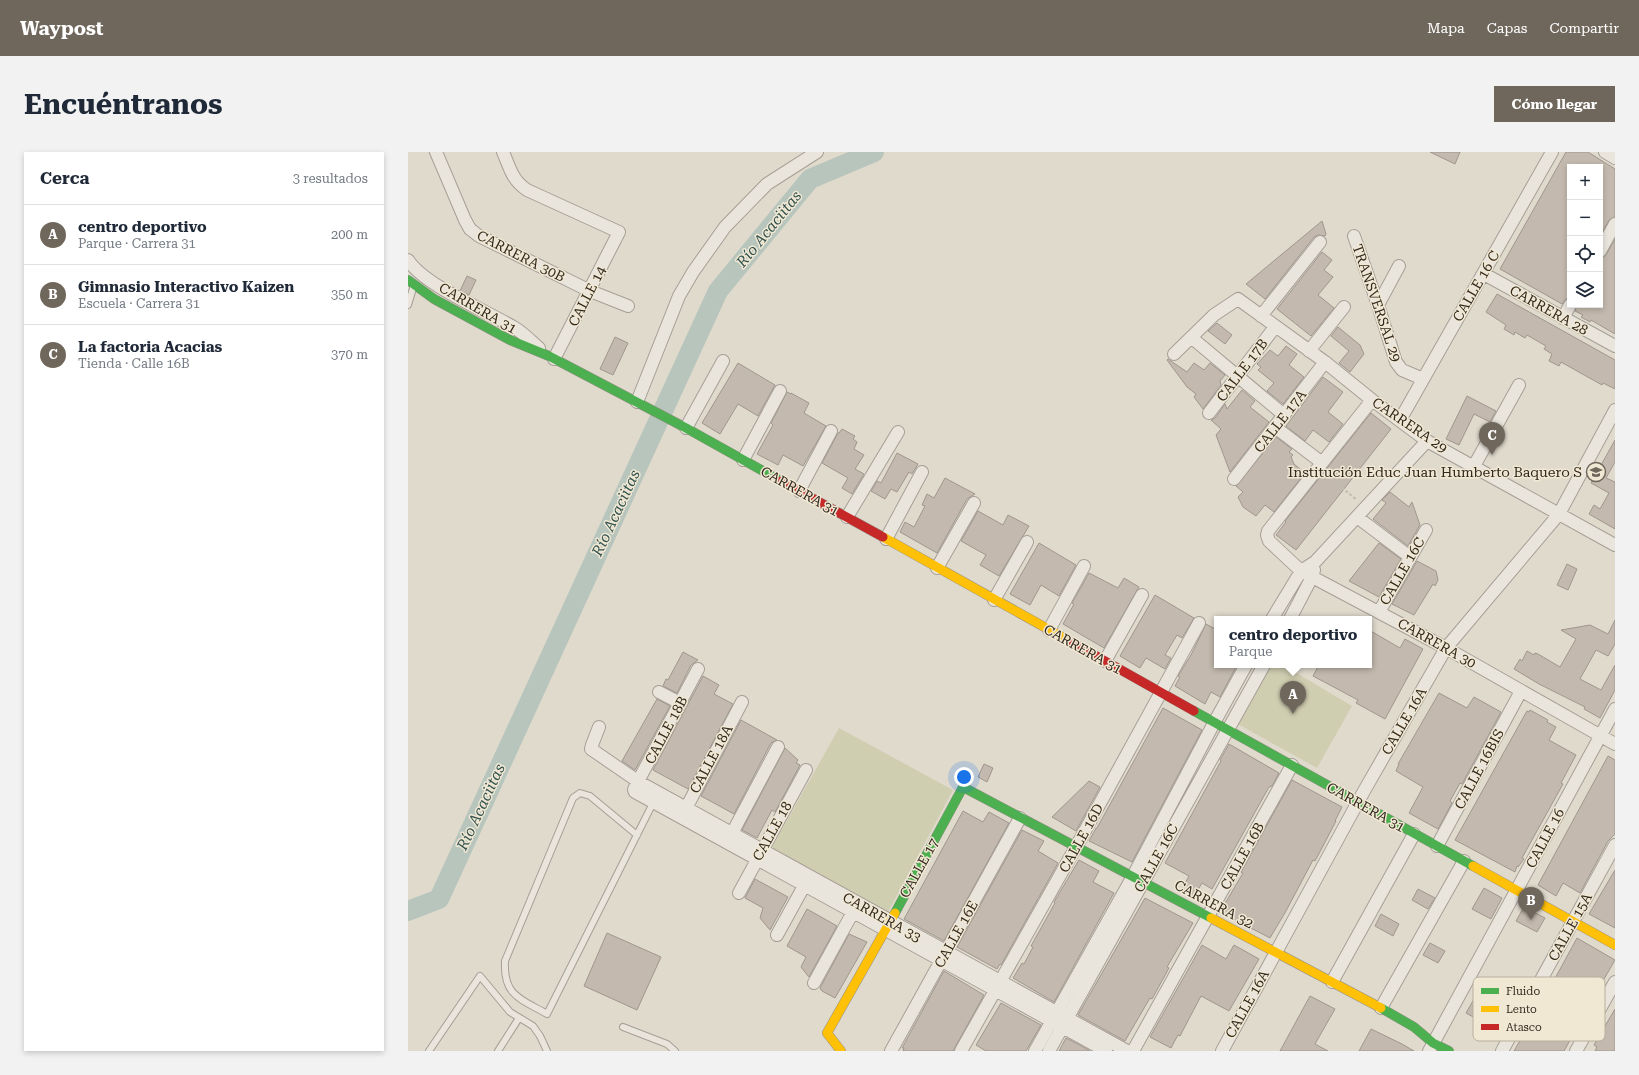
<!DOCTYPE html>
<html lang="es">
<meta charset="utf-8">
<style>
:root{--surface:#fff;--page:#f2f2f3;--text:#1f2937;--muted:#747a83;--line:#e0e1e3;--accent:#70675c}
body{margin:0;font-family:"Roboto Serif",serif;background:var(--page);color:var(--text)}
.controls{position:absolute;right:12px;top:12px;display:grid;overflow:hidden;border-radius:0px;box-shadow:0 2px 6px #0003}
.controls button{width:36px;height:36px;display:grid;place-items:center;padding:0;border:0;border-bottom:1px solid var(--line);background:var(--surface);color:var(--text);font:20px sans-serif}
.you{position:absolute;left:556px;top:625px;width:14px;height:14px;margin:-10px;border:3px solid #fff;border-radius:50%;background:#1a73e8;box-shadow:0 0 0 6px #1a73e833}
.badge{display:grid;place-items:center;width:26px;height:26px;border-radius:50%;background:var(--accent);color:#fff;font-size:13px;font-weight:700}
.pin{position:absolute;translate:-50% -33px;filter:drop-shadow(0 1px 2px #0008)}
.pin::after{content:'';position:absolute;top:21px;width:14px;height:12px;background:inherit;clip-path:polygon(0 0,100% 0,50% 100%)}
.popup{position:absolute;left:806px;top:464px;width:158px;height:52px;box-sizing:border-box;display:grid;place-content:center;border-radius:0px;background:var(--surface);filter:drop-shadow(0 1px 3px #0005);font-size:13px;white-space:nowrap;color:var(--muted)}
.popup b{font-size:15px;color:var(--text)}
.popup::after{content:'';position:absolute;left:50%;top:100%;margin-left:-8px;border:8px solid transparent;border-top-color:var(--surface)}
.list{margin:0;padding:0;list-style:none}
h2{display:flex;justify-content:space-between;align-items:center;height:52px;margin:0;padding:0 16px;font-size:17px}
h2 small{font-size:13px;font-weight:400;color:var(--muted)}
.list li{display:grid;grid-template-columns:26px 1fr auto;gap:12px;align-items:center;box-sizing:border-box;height:60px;padding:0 16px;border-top:1px solid var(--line)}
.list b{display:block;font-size:15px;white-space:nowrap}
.list p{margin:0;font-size:13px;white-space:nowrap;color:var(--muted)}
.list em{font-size:13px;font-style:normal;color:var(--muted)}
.icon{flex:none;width:22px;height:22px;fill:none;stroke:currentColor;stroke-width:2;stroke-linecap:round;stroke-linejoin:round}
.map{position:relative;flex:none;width:1207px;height:899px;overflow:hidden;border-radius:0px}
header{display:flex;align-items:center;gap:24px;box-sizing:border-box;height:56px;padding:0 20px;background:var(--accent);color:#fff}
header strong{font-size:19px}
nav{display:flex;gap:22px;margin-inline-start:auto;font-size:14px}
.intro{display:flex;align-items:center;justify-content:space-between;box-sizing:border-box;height:96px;padding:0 24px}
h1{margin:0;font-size:28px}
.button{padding:10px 18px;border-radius:0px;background:var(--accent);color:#fff;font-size:14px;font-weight:700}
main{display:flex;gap:24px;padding:0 24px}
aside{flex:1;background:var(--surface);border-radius:0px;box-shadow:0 2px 6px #0003}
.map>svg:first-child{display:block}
.green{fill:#cfceb1}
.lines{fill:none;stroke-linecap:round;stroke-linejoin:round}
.river{stroke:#b7c5bc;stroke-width:20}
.building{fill:#c3b9ae;stroke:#a0968d}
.lane-casing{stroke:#a59f96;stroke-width:8}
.street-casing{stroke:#a59f96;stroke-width:14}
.fast-casing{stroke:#958f86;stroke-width:10}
.slow-casing{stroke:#958f86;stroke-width:10}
.jam-casing{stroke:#958f86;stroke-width:10}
.path{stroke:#c1bcb4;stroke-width:2;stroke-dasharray:3 2;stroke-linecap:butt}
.lane{stroke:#e9e5dd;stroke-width:6}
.street{stroke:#e9e5dd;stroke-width:12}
.fast{stroke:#4caf50;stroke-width:9}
.slow{stroke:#ffc107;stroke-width:9}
.jam{stroke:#c62828;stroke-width:9}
.labels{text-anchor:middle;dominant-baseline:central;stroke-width:3;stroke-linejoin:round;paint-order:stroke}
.street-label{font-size:14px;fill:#33291f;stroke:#f1e8d4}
.poi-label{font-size:14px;fill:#33291f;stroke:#f1e8d4;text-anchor:end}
.water-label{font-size:15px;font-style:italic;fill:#30514e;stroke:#f1e8d4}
.key{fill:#f1e8d4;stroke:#b8af9e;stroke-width:1}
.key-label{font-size:11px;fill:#33291f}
</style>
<header>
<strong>Waypost</strong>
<nav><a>Mapa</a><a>Capas</a><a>Compartir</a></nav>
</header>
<div class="intro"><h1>Encuéntranos</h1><a class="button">Cómo llegar</a></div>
<main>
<aside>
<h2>Cerca<small>3 resultados</small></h2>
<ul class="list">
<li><span class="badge">A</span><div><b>centro deportivo</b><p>Parque · Carrera 31</p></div><em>200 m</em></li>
<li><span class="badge">B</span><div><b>Gimnasio Interactivo Kaizen</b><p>Escuela · Carrera 31</p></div><em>350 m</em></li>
<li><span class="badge">C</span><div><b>La factoria Acacias</b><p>Tienda · Calle 16B</p></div><em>370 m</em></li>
</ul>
</aside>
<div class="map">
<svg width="1207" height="899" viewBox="0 0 1207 899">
<rect width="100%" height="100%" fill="#e0dacd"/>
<path class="green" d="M859,513H875L944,554L909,616L826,570Z
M431,576L545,638L479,762L363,697Z"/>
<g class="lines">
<path class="river" d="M0,759L31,747L310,139L402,27L466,0"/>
</g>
<path class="building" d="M1022,0H1052L1047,12Z
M1158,0H1180L1207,17V65L1201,68L1192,84V15H1162V146L1158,147L1154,152L1092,117Z
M914,69L918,82L917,84L910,83L906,85L857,147L838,132Z
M1207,87V182L1183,168L1182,170L1173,165L1175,163L1167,159L1169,153H1192V106L1198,103Z
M914,100L924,108L916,118L925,125L910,143L926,156L903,184L869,157Z
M59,124L68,128L61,143L52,139Z
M1089,142L1207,208V237L1195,231L1194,233L1153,210L1151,214L1141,209L1144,202L1136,197L1138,194L1119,183L1117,186L1107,180L1106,183L1096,177L1098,173L1078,160Z
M809,171L824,183L817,192L800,179Z
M930,175L952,193L956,202L942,220L931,211L941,199L923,184Z
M207,185L220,191L205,223L192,217Z
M878,194L889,202L881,213L896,225L875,252L859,239L866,231L850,218L853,215L849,212L862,198L870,204Z
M760,207L779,220L786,211L796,218L802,211L817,223L812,229L813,233L795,257L786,245L788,242L779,235L759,208Z
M330,211L367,233L350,264L330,252L312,282L294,271Z
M915,225L935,240L920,260L935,272L921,290L905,278L897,289L878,274Z
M834,238L847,249L842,255L861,270L822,320L808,283L813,277L803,268L807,266L817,252L819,257Z
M379,240L383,242V241L401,251L396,261L418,274L395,314L375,303L370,313L349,302L365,273L363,271Z
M1059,244L1088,259L1082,270L1066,262L1051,293L1038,287Z
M963,261L983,277L888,398L868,383L878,370L877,369Z
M434,277L447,284L445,287L449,290L446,297L456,303L447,317L456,322L444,342L434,336L440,326L414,311L430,281H431Z
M868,285L884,297L881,300L885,303L883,305L886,312L897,321L866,360L857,353L848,364L835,355L830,345L835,340L828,334Z
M1207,288V310L1198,326L1207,330V377L1181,362L1186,353L1192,357L1201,341L1183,331Z
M489,301L510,312L504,322L501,320L489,340L483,337L477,347L463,339L469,329L473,331Z
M537,326L567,342L559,347L529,401L492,380L497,370L506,375L517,354L514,353L519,342L526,346Z
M982,340L1001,355L1004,350L1012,373L1000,394L965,367L978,351L974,348Z
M570,359L595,373L600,363L621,374L591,424L572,413L578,403L553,389Z
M631,391L668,413L651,444L633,433L622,453L602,442Z
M971,391L993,407L971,445L941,429Z
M1009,409L1028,419L1030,428L1027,434L1025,432L1006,463L984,452Z
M1159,412L1169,417L1160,438L1149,433Z
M681,421L710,436L716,426L731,435L696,496L655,472L666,452L664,451Z
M747,443L786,466L774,486L769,483L757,503L763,506L757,517L738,506L732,516L712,504Z
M1207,468V492L1200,504L1188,498L1172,527L1193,538L1207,513V538L1192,566L1176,557L1177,555L1131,532L1106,517L1112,507L1114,509L1119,499L1126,503L1127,501L1130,502L1152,515L1168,487L1153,478L1182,473L1200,482Z
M798,472L809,478V513H829L812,545L803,540L797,552L767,534L772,525L770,524L783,503Z
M961,478L992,496L997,487L1015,497L977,567L948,551L950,548L905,524L911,513H961Z
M275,500L290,508L283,513L269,541L255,534L258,527L260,528Z
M295,524L311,533L306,542L325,552L280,637L245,618Z
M1031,541L1059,556L1066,545L1093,560L1054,632L1052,631L1042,649L1044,651L1030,677L1001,661L1015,635L988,619L991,612H990Z
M249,547L262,554L227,618L214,609Z
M755,556L794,578L724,710L681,689L688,676H689Z
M1122,558L1140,568L1139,570L1148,575L1141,588L1168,603L1153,631L1155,632L1114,706L1116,707L1110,715L1109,714L1107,720L1047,688L1115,566L1119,559L1121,560Z
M333,568L369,588L363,591L326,662L293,644Z
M821,592L871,621L864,634L861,635L804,737L794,731L785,746L773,739L781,724L757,711L813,609L812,608Z
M377,596L390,608L388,611L392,613L367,660L364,658L349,686L334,678Z
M1200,604L1207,608V682L1200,689L1172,741L1155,731L1148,744L1130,733Z
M576,612L585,616L579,630L570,625Z
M884,628L934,655L927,669H928L914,696L907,709L905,708L878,759L862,786L812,760L835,721L833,720Z
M681,629L692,635L668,679L644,665Z
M555,659L575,670L581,660L601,671L536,789L496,767Z
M614,678L636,689L630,699L650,711L593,813L592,812L589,817L549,795Z
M671,708L691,719L685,730L706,741L646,850L605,826L614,811L616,812L625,795L623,794L647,751L646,750Z
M1207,718V776L1181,762Z
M347,727L380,745L362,778L352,766L355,756L337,746Z
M1076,736L1094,746L1083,767L1064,757Z
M1010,737L1027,746L1020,757L1004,748Z
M737,746L785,771L759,815L761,816L744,847L742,846L717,889L670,863Z
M1116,755L1137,766L1129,780L1108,769Z
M399,757L429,774L401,825L393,815L398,805L379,794Z
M973,762L991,772L985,784L967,774Z
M199,781L253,805L229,858L176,834Z
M441,782L459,790L427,846L414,839L412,836Z
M1169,786L1207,808L1192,834L1194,835L1190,842L1187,848L1185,847L1156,899H1106L1133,852L1134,853L1146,832H1144Z
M1022,791L1037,799L1030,811L1015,803Z
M794,793L818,807L826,793L851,807L821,859L793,844L772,884L770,883L763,896L742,885Z
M536,819L576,843L545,899H495L496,896H494Z
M1073,835L1090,844L1076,871L1058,861Z
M902,844L927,857L907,892L920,899H872Z
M593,851L633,873L618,899H578L568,893Z
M1207,857V899H1187L1189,895L1186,893Z
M963,877L994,892L1006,899H951Z
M658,886L668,891L682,899H651Z"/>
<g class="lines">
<g class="lane-casing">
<path id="lane" d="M0,153L6,133
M229,683L182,644L172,641L165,646L97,809C95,844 113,847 139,862L246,649
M215,875L259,892L267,899
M21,899L72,824L102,860L125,874L132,884L139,899
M90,899L111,866"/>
</g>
<g class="street-casing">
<path id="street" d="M28,0L57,68L62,77L71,84L182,139L220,154
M95,0C102,16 104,28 119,38L211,80L146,207
M1197,0L1207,6
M946,84L970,153L988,210L994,218L1015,227
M1192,99L1207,72
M0,108C17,134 79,159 107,176C115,181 123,189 131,196
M1076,122L1207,194
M970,153L991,114
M853,164L912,90
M1155,166L1162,153
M784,186L876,263
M901,199L936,155
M766,202L806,163L830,147L917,210L964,248L1019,289L1207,393
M964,248L860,379L859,383L861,389L893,419L1038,496L1207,592
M229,250L271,144L285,120L317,75L359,32L409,0
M801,261L867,175
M992,268L1144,0
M867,275L913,310
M278,276L315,209
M335,308L372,239
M1066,314L1111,233
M826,327L917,210
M391,339L423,279
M439,365L490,280
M949,365L1002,405
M478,387L514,320
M529,416L566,351
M586,448L619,390
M971,460L1018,378
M864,467L893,419L907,410L1019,289
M882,467L904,425L906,418
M641,478L676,414
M697,509L734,443
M290,517L227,635L226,638L227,640L698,899
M251,540L272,551
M191,575L184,593L183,597L231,630L719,899
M275,662L334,550
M321,687L370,595
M1029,694L1113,539
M331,741L398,618
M369,783L396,734
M924,830L1006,682
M406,831L445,760
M973,856L1056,709
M483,899L612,666
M553,899L668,695L791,471
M627,899L724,726L806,571L838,513
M641,899L856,513
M725,899L884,613
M814,899L956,639L1038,496L1151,362L1207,258
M1021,899L1207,557
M1094,899L1207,693
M1168,899L1207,830"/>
</g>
<g class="fast-casing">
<path id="fast" d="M0,128L26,147L102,188L141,204L278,276L373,329
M786,559L1065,714
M487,761L555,635L803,766
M973,856L1006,875L1025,891L1041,899"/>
</g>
<g class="slow-casing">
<path id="slow" d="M475,385L665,491
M1065,714L1207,793
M803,766L973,856
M433,899L419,881L487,761"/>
</g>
<g class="jam-casing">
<path id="jam" d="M373,329L475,385
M665,491L786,559"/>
</g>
<path class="path" d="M918,323L949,348"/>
<use href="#lane" class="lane"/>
<use href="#street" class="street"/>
<use href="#fast" class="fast"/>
<use href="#slow" class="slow"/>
<use href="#jam" class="jam"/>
</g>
<defs>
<g id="school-ring" transform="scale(1)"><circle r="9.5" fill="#f1e8d4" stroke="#70675c" stroke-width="1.5"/><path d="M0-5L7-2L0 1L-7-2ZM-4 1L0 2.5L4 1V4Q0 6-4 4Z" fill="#70675c"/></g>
</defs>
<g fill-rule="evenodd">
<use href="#school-ring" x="1188" y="320"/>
</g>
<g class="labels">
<g class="street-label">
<text transform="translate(113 104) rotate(27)">CARRERA 30B</text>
<text transform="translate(1068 134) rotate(-60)">CALLE 16 C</text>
<text transform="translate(179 144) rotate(-63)">CALLE 14</text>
<text transform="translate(969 151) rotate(71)">TRANSVERSAL 29</text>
<text transform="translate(70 156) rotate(30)">CARRERA 31</text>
<text transform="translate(1141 158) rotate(29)">CARRERA 28</text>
<text transform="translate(834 218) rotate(-53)">CALLE 17B</text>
<text transform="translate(872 269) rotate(-52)">CALLE 17A</text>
<text transform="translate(1002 273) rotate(34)">CARRERA 29</text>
<text transform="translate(392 339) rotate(29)">CARRERA 31</text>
<text transform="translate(994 419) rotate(-60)">CALLE 16C</text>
<text transform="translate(1029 491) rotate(29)">CARRERA 30</text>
<text transform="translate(675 497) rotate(29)">CARRERA 31</text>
<text transform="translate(996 569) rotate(-60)">CALLE 16A</text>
<text transform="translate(258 578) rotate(-62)">CALLE 18B</text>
<text transform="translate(303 607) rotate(-62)">CALLE 18A</text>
<text transform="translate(1071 617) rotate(-62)">CALLE 16BIS</text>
<text transform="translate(958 655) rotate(29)">CARRERA 31</text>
<text transform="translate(364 679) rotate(-61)">CALLE 18</text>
<text transform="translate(673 686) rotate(-61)">CALLE 16D</text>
<text transform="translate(1137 686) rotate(-62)">CALLE 16</text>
<text transform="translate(834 704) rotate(-61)">CALLE 16B</text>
<text transform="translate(748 706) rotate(-61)">CALLE 16C</text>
<text transform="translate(511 716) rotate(-61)">CALLE 17</text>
<text transform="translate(806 752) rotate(28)">CARRERA 32</text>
<text transform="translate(474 765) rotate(29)">CARRERA 33</text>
<text transform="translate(1162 775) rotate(-61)">CALLE 15A</text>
<text transform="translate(548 782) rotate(-61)">CALLE 16E</text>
<text transform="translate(839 852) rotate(-61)">CALLE 16A</text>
</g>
<g class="poi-label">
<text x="1174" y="320">Institución Educ Juan Humberto Baquero S</text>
</g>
<g class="water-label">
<text transform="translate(361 77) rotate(-51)">Río Acaciitas</text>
<text transform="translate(208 361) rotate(-65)">Río Acaciitas</text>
<text transform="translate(73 655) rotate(-65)">Río Acaciitas</text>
</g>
</g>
<rect x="1065" y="825" width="132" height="64" rx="6" class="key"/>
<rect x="1073" y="836" width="18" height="6" fill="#4caf50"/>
<rect x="1073" y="854" width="18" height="6" fill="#ffc107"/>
<rect x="1073" y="872" width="18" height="6" fill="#c62828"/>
<g class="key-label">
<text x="1098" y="843">Fluido</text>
<text x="1098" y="861">Lento</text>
<text x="1098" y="879">Atasco</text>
</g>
</svg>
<div class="controls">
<button>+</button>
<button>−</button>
<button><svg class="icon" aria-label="locate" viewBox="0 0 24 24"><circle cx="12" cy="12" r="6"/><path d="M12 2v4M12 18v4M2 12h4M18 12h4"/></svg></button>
<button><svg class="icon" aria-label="layers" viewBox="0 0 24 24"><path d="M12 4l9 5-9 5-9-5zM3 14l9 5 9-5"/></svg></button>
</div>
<div class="you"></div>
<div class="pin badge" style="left:885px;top:562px">A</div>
<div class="popup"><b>centro deportivo</b>Parque</div>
<div class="pin badge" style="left:1123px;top:768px">B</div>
<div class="pin badge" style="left:1084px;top:303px">C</div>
</div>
</main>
